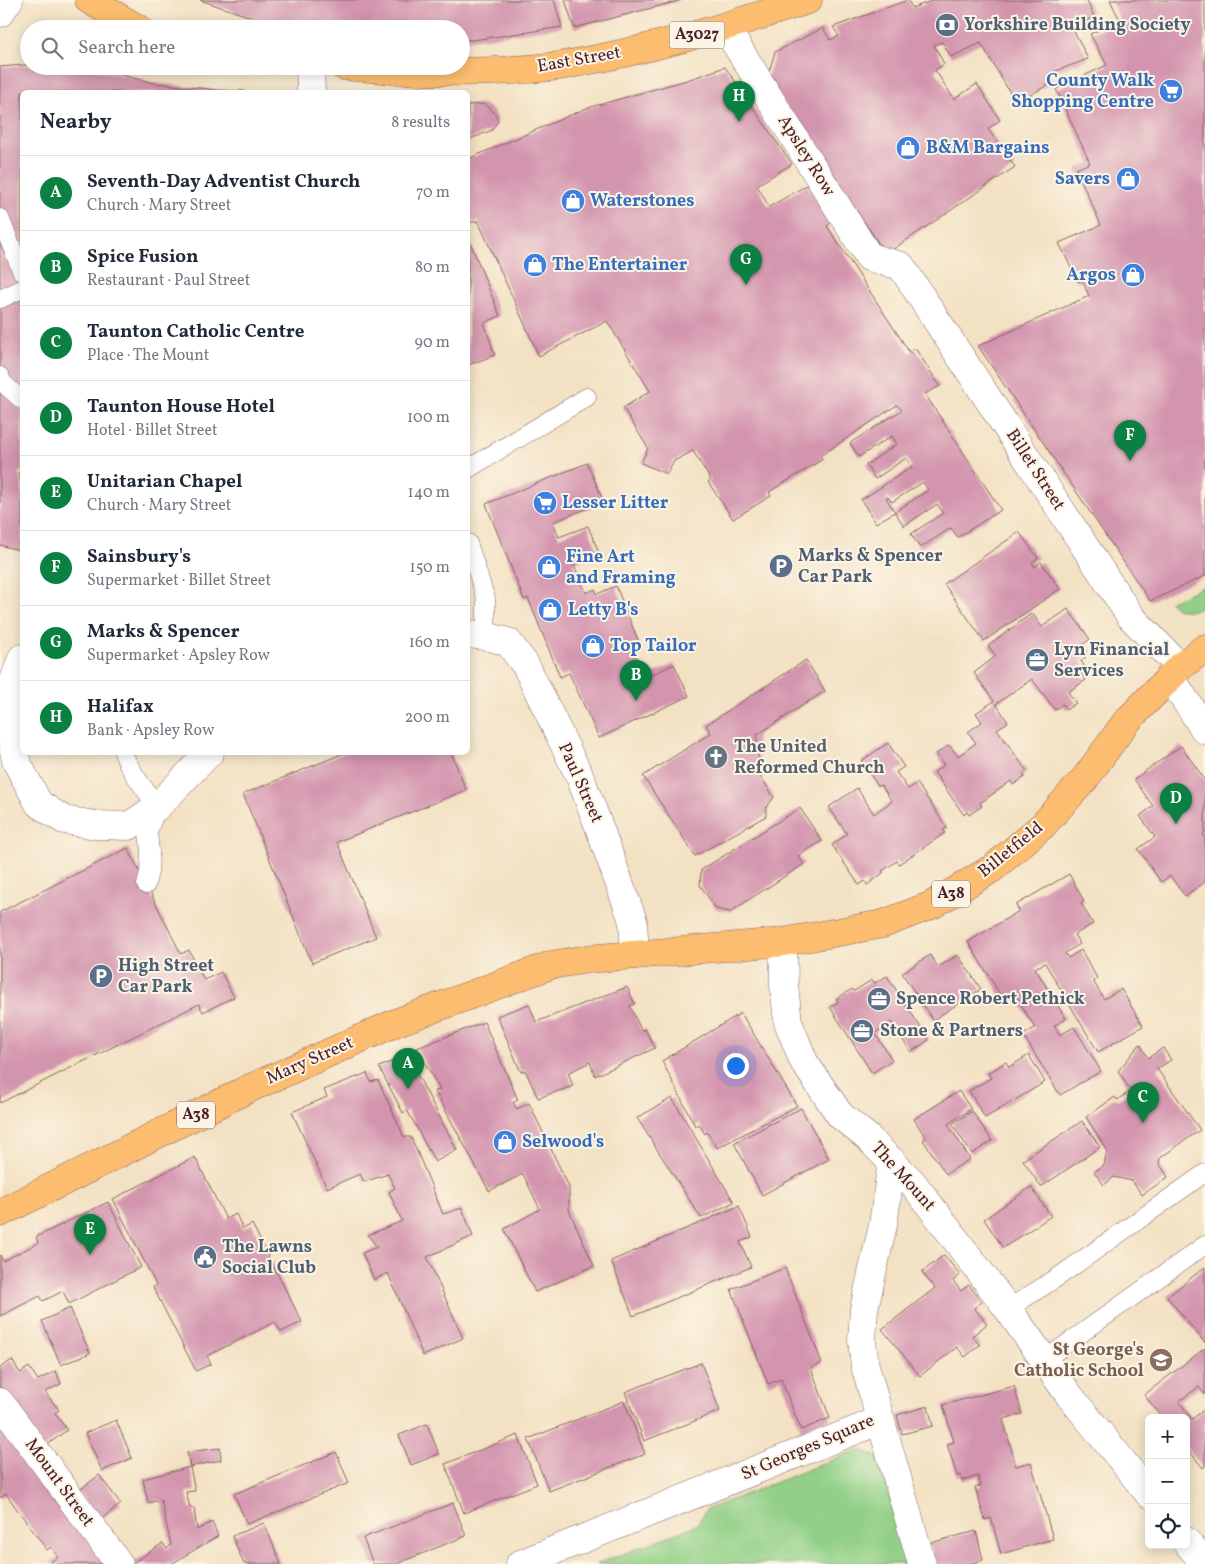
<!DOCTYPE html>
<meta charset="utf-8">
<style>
:root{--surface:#fff;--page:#f6f6f7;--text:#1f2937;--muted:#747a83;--line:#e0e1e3;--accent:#0b8043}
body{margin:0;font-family:Vollkorn,serif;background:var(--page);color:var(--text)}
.controls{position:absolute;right:15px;bottom:15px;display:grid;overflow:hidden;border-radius:8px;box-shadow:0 2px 12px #0003}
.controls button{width:45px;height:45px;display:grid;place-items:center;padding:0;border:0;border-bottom:1px solid var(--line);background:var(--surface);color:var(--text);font:25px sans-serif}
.you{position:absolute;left:735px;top:1065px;width:18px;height:18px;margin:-12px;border:4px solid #fff;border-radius:50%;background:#1a73e8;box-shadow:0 0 0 8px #1a73e833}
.badge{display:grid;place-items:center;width:32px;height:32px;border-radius:50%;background:var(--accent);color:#fff;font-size:16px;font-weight:700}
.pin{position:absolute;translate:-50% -41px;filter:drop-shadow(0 1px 2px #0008)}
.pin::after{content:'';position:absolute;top:26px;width:18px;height:15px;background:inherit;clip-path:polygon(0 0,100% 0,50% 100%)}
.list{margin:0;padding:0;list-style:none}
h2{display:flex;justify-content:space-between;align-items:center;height:65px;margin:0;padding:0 20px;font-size:21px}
h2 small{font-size:16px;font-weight:400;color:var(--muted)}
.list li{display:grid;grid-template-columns:32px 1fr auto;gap:15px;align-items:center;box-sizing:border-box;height:75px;padding:0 20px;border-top:1px solid var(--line)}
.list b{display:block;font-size:19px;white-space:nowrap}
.list p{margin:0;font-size:16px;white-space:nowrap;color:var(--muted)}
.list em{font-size:16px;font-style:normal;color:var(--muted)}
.icon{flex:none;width:28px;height:28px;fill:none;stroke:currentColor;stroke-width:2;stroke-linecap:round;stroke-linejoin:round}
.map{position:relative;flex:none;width:1205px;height:1564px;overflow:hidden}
.search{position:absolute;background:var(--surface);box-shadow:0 2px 12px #0003;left:20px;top:20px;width:450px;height:55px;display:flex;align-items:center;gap:12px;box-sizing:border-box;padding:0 18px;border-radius:28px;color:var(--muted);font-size:19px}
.panel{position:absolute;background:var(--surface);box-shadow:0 2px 12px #0003;left:20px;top:90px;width:450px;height:665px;border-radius:8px}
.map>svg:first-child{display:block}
.green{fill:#91d086;stroke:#6e7858}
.building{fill:#d394ae;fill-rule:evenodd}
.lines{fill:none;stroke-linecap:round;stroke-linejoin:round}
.lane-casing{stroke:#856360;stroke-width:19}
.street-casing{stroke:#856360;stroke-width:29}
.primary-casing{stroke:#856360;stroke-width:29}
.lane{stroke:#fff;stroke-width:18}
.street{stroke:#fff;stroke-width:28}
.primary{stroke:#fcbd6f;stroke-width:28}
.labels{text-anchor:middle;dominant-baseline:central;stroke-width:4;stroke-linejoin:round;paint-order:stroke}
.shield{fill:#fcf5e5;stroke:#7f5f63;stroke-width:1}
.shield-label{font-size:16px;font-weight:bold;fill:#4a1f2b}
.service-label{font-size:18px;font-weight:bold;fill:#4e5e75;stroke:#fcf5e5;text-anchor:start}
.street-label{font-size:18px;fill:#4a1f2b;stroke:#fcf5e5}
.shop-label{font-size:18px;font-weight:bold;fill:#366cbe;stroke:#fcf5e5;text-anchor:start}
.worship-label{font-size:18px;font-weight:bold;fill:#5b616d;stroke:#fcf5e5;text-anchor:start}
.education-label{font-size:18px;font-weight:bold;fill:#785e54;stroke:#fcf5e5;text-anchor:end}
</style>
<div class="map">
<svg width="1205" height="1564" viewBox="0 0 1205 1564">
<rect width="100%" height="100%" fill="#fcf5e5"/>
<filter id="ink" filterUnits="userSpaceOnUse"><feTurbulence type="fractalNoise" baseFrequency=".02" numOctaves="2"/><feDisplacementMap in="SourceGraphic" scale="10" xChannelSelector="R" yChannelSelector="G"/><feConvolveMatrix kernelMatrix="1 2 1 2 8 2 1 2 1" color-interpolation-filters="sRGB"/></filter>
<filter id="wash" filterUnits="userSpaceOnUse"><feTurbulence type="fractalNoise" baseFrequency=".0096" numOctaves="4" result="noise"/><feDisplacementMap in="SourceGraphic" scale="20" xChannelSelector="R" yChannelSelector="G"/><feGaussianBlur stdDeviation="1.12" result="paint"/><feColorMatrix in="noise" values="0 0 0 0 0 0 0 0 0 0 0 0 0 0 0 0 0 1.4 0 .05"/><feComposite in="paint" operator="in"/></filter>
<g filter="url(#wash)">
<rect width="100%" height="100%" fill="#f3e1c3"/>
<path class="green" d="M1205,586V606C1194,612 1178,613 1169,602Z
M860,1449L879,1458L909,1564H597L697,1525L706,1510Z"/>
<g id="blocks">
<path class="building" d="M200,0H554L562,27L473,40H461V29H315L245,15Z
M565,0H679V1L574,28Z
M908,0L912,8L934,0H1087L1094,17L1072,27L1088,59L1048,74L1053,82L1016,103L981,43L951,57L942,42L934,45L944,64L935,70L954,99L977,84L1000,120L988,129L1015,167L886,254L767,78L775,52L823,28L830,40L839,36L833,27Z
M1110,0H1205V576L1150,601L978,346L1089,296L1082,280L1078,282L1059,243L1101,225L1076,169L1090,163L1056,89L1107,65L1090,34L1120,20Z
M23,65L86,67L155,83L217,90L245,91V92H22V471L18,473L22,482V551L0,545V67Z
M725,67L792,164L757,185L769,207L807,185L832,222L827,226L910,353L915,348L940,386L925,394L1001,510L958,537L951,528L920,548L911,534L943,513L937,504L904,526L895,512L876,523L861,500L912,467L906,458L875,479L866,465L897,444L892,436L859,457L850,443L902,410L897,405L820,456L823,459L769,492L771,496L733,519L708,482L711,480L693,451L674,461L667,474L641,463L648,448L623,408L650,391L607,321L539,356L478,221L468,223V159L587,108L687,80ZM923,482L928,490L895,512L886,498L888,497L892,502Z
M483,104L490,108L496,115L498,121L492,130L468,140V105Z
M468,237L500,316L484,323L495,355L468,365Z
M587,463L604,502L553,522L559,537L588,526L599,553L573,563L586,593L595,589L597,594L616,586L640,645L633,648L645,678L674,664L689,696L599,738L569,673L560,677L528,598L524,600L486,504Z
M1019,532L1038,558L1032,562L1035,567L1041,562L1060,589L984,641L944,584Z
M1068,609L1090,639L1082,645L1086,650L1085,658L1081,661L1087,670L1081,674L1086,680L1068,692L1076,703L1066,710L1063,704L1055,710L1032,679L996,704L1008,722L997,729L1027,771L1023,774L1025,777L1013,785L1011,781L980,803L982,806L969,815L967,812L964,815L934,772L944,765L936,754L949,745L958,756L976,743L968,732L982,722L976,713L994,701L974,673L996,656L988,646L1032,613L1042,627Z
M806,660L825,691L757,735L756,752L761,762L758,773L774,797L766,808V816L695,856L643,776L711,733L706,725Z
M888,743L904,767L896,772L908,789L917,783L947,828L943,830L945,833L899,864L897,861L882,871L883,873L867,885L865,881L859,885L832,845L847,834L829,807L857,788L874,814L892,801L881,785L878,786L861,761Z
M1181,746L1205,780V832L1203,834L1205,837V882L1185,896L1170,876L1161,882L1138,849L1155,837L1140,816L1153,806L1134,779Z
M347,752H451L466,790L337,842L376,937L312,963L243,794Z
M800,808L822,841L798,856L804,864L730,912L716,909L700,885L701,870Z
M128,848L181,954L189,950L204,980L221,972L234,997L203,1012L199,1004L0,1103V912Z
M1069,874L1084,901L1081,903L1093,924L1074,935L1080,944L1065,953L1068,958L1081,950L1097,978L1093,981L1104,999L1121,989L1143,1026L1098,1052L1045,963L1035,968L1066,1019L1054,1026L1060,1035L1074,1027L1101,1071L1060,1095L1023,1035L1035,1028L1017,998L1006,1004L968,942L1019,911L1016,905Z
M930,955L938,967L958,955L981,989L933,1020L902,973Z
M887,976L929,1040L911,1052L891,1022L875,1033L892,1060L872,1073L830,1007L838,1002L836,999L852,989L854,991L872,980L875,983Z
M627,987L635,1004L630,1006L641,1030L645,1029L655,1048L595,1076L590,1062L568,1073L573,1086L538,1098L525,1070L521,1072L497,1016L529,1004L536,1022Z
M741,1013L797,1106L717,1148L707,1132L705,1134L699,1124L695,1126L662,1061Z
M484,1022L518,1100L513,1103L517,1109L529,1103L569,1187V1210L594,1266L535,1292L504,1229L540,1209L523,1174L489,1191L435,1091L440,1090L417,1048Z
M1140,1044L1148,1058L1163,1048L1171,1060L1157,1069L1200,1130L1160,1158L1159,1163L1168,1177L1142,1195L1132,1181L1114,1177L1104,1185L1094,1172L1104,1165L1107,1150L1086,1117L1115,1097L1117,1100L1131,1091L1118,1071Z
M407,1055L457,1150L435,1162L407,1110L403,1113L379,1067Z
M1029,1055L1045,1082L985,1118L969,1091L991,1078L988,1073L1006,1062L1009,1067Z
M367,1073L371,1082L378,1080L404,1137H411L443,1214L462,1208L473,1236L427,1257L463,1338L423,1356L388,1273L374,1280L362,1253L377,1247L368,1235L402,1221L389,1192L395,1188L388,1174L364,1182L360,1174L327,1188L292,1112L327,1097L324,1090Z
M959,1091L971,1109L948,1124L970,1159L946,1174L923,1140L926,1138L914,1119Z
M672,1098L734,1202L701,1218L637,1118Z
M801,1108L829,1159L762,1195L734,1143Z
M972,1111L992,1141L972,1154L952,1124Z
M1082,1121L1100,1147L1041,1187L1023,1160Z
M195,1157L226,1219L236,1214L243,1229L252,1224L302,1322L281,1332L275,1322L207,1356L211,1364L196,1371L153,1287L156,1285L113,1199Z
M1031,1187L1051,1216L1003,1248L984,1219Z
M108,1202L141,1267L69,1304L63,1291L43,1301L40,1296L0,1316V1255L3,1261L38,1243L36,1237Z
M739,1206L752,1237L740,1242L751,1267L633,1316L611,1261Z
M944,1255L960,1275L953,1281L961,1291L969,1285L982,1302L974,1308L987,1324L972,1336L980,1345L965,1357L957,1347L920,1376L882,1329L935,1288L922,1272Z
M1205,1267V1343L1167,1297Z
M785,1268L822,1363L811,1368L830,1418L801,1430L781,1379L768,1384L731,1289Z
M70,1308L90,1353L61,1365L42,1321Z
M1205,1348V1395L1199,1387L1179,1401L1192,1419L1205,1409V1466L1203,1468L1186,1447V1418H1163L1144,1395Z
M12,1360L20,1373L29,1367L38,1380L56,1371L61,1384L45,1392L59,1410L55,1413L67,1430L43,1448L0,1390V1368Z
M701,1363L720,1411L644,1441L625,1392Z
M1014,1386L1022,1414L1003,1419L1016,1466L1031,1462L1053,1539L1001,1554L991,1518L985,1520L975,1487L981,1486L978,1476L962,1481L961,1475L957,1476L947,1444L954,1442L943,1405Z
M624,1401L645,1454L549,1491L528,1439Z
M928,1406L933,1426L902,1434L897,1415Z
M0,1419L108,1564H52L50,1562L58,1557L51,1547L47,1550L6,1494L0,1498Z
M116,1420L132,1458L102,1471L85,1433Z
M427,1424L439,1454L411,1465L399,1435Z
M518,1435L537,1484L464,1513L445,1464Z
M220,1448L221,1460L190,1467L187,1452Z
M336,1452L349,1483L247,1524L234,1494Z
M190,1467L195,1491L186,1492L190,1508H194L197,1530L212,1522L218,1536L171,1564H131L163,1543L167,1549L171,1545L161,1500L148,1503L143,1479Z
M99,1475L121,1504L100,1520L78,1491Z
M453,1503L466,1536L396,1564H373L363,1538Z
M264,1523L281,1564H244L232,1536Z
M976,1531L983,1560L968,1564H936L930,1543Z"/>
</g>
</g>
<g filter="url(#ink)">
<use href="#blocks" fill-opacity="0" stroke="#856360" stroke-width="1"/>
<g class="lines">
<g class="lane-casing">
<path id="lane" d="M0,218L22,272
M0,299L22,289
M0,376L3,383L22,400
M468,469L587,397
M468,543L486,599V636
M123,752C130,773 146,789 157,807L148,832L150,852L149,872L146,885
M1008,1309L1058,1277L1205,1173
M1044,1360L1205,1245"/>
</g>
<g class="street-casing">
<path id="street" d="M0,13L9,0
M725,27L869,257L901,266L1131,617L1180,667
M310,66L311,92
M468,634L486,636L508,642L526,666L580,777L598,824L633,921L635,955
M22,658L11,689L8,720L16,761L39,804L64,820L96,825L129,826L157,807L210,752
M1170,677L1205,730
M783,942L784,985L788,1022L804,1062L840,1115L868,1138L912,1182L1008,1309L1069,1395L1149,1494
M892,1161L883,1225L864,1309L862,1341L865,1366L922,1564
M0,1402L119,1564
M1186,1541L1205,1564
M520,1564L881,1420"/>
</g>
<g class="primary-casing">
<path id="primary" d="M89,0L139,29
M343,66C414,72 487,75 559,66C577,63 596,59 615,55C681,41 744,21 808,0
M0,1213L246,1090L395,1023L551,965L588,959L783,942L883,924L932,905L993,868L1042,826L1084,780L1126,722L1180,667L1205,648"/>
</g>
<use href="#lane" class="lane"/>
<use href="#street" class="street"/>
<use href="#primary" class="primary"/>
</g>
</g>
<defs>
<g id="bank-disc" transform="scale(1.25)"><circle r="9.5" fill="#5c6f8a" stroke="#fcf5e5"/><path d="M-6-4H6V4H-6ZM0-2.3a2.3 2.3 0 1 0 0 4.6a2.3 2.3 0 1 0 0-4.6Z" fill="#fff"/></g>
<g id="supermarket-disc" transform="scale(1.25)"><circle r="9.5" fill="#3f7fe0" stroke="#fcf5e5"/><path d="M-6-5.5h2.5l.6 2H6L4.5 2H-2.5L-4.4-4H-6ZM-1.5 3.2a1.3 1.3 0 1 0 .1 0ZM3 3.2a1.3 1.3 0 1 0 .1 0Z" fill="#fff"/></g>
<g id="shop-disc" transform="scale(1.25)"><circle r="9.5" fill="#3f7fe0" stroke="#fcf5e5"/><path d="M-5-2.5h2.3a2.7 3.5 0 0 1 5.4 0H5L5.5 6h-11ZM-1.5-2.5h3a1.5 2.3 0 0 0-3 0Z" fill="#fff"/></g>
<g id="parking-disc" transform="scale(1.25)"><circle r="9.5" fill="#5c6f8a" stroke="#fcf5e5"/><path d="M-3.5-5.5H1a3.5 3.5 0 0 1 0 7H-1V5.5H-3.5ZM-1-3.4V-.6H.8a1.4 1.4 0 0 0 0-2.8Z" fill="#fff"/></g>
<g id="office-disc" transform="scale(1.25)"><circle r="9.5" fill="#5c6f8a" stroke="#fcf5e5"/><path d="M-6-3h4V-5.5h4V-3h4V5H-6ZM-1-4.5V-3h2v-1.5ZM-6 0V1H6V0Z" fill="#fff"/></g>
<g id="church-disc" transform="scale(1.25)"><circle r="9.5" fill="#6b7280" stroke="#fcf5e5"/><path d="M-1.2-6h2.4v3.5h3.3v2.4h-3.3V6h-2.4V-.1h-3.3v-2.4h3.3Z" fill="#fff"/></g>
<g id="civic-disc" transform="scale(1.25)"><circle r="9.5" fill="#5c6f8a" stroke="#fcf5e5"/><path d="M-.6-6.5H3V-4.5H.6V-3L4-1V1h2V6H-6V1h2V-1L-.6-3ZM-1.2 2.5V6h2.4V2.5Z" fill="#fff"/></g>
<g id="school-disc" transform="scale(1.25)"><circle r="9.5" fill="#8d6e63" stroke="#fcf5e5"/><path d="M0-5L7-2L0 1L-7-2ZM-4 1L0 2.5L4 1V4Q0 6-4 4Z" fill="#fff"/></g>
</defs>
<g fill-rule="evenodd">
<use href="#bank-disc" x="947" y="25"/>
<use href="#supermarket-disc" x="1171" y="91"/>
<use href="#shop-disc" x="908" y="148"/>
<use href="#shop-disc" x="1128" y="179"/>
<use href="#shop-disc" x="573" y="201"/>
<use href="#shop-disc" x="535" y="265"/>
<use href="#shop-disc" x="1133" y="275"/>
<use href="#supermarket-disc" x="545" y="503"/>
<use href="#parking-disc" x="781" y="566"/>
<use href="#shop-disc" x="549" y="567"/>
<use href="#shop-disc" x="550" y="610"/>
<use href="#shop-disc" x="593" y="646"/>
<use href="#office-disc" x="1037" y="660"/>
<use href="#church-disc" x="716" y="757"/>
<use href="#parking-disc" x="101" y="976"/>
<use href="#office-disc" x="879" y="999"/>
<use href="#office-disc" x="862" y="1031"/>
<use href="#shop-disc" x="505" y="1142"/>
<use href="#civic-disc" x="205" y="1257"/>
<use href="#school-disc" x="1161" y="1360"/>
</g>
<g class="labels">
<g class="shield">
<rect x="669.5" y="21.5" width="55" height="27" rx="4"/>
<rect x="932" y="880.5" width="38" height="27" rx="4"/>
<rect x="177" y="1101.5" width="38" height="27" rx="4"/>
</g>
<g class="shield-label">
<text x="697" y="35">A3027</text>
<text x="951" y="894">A38</text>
<text x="196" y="1115">A38</text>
</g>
<g class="service-label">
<text x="964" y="25">Yorkshire Building Society</text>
<text x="798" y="556">Marks &amp; Spencer<tspan x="798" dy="21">Car Park</tspan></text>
<text x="1054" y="650">Lyn Financial<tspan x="1054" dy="21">Services</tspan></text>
<text x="118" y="966">High Street<tspan x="118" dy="21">Car Park</tspan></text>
<text x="896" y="999">Spence Robert Pethick</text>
<text x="880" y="1031">Stone &amp; Partners</text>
<text x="222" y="1247">The Lawns<tspan x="222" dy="21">Social Club</tspan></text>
</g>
<g class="street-label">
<text transform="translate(579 60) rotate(-10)">East Street</text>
<text transform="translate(806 156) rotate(58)">Apsley Row</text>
<text transform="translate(1035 470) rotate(57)">Billet Street</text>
<text transform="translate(580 783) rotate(66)">Paul Street</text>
<text transform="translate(1011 850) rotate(-39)">Billetfield</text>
<text transform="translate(310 1061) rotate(-24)">Mary Street</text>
<text transform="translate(903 1177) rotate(48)">The Mount</text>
<text transform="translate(808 1448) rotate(-23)">St Georges Square</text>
<text transform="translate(59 1483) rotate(54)">Mount Street</text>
</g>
<g class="shop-label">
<text x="1154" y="81" text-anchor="end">County Walk<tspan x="1154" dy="21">Shopping Centre</tspan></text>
<text x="926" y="148">B&amp;M Bargains</text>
<text x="1110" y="179" text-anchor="end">Savers</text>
<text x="590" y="201">Waterstones</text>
<text x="552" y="265">The Entertainer</text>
<text x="1116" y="275" text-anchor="end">Argos</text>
<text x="562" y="503">Lesser Litter</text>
<text x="566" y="557">Fine Art<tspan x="566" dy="21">and Framing</tspan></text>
<text x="568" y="610">Letty B's</text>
<text x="610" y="646">Top Tailor</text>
<text x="522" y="1142">Selwood's</text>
</g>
<g class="worship-label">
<text x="734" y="747">The United<tspan x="734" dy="21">Reformed Church</tspan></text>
</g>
<g class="education-label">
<text x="1144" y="1350">St George's<tspan x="1144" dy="21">Catholic School</tspan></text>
</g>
</g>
</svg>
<div class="controls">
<button>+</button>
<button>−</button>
<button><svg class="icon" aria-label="locate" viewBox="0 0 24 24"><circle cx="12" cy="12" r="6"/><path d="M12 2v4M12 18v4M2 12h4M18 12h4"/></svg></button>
</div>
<div class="you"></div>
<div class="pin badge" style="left:408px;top:1089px">A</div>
<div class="pin badge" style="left:636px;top:701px">B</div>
<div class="pin badge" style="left:1143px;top:1123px">C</div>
<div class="pin badge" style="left:1176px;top:824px">D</div>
<div class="pin badge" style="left:90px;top:1255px">E</div>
<div class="pin badge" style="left:1130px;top:461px">F</div>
<div class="pin badge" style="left:746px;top:285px">G</div>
<div class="pin badge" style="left:739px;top:122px">H</div>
<div class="search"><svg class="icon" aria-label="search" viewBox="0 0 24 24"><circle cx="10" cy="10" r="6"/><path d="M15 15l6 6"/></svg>Search here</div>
<section class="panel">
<h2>Nearby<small>8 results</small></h2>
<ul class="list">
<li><span class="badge">A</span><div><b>Seventh-Day Adventist Church</b><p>Church · Mary Street</p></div><em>70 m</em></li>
<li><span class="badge">B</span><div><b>Spice Fusion</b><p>Restaurant · Paul Street</p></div><em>80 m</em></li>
<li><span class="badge">C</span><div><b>Taunton Catholic Centre</b><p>Place · The Mount</p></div><em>90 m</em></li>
<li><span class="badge">D</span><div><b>Taunton House Hotel</b><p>Hotel · Billet Street</p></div><em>100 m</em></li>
<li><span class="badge">E</span><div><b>Unitarian Chapel</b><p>Church · Mary Street</p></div><em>140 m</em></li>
<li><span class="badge">F</span><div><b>Sainsbury's</b><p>Supermarket · Billet Street</p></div><em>150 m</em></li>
<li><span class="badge">G</span><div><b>Marks &amp; Spencer</b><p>Supermarket · Apsley Row</p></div><em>160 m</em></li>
<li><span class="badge">H</span><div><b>Halifax</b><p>Bank · Apsley Row</p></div><em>200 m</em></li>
</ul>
</section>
</div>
